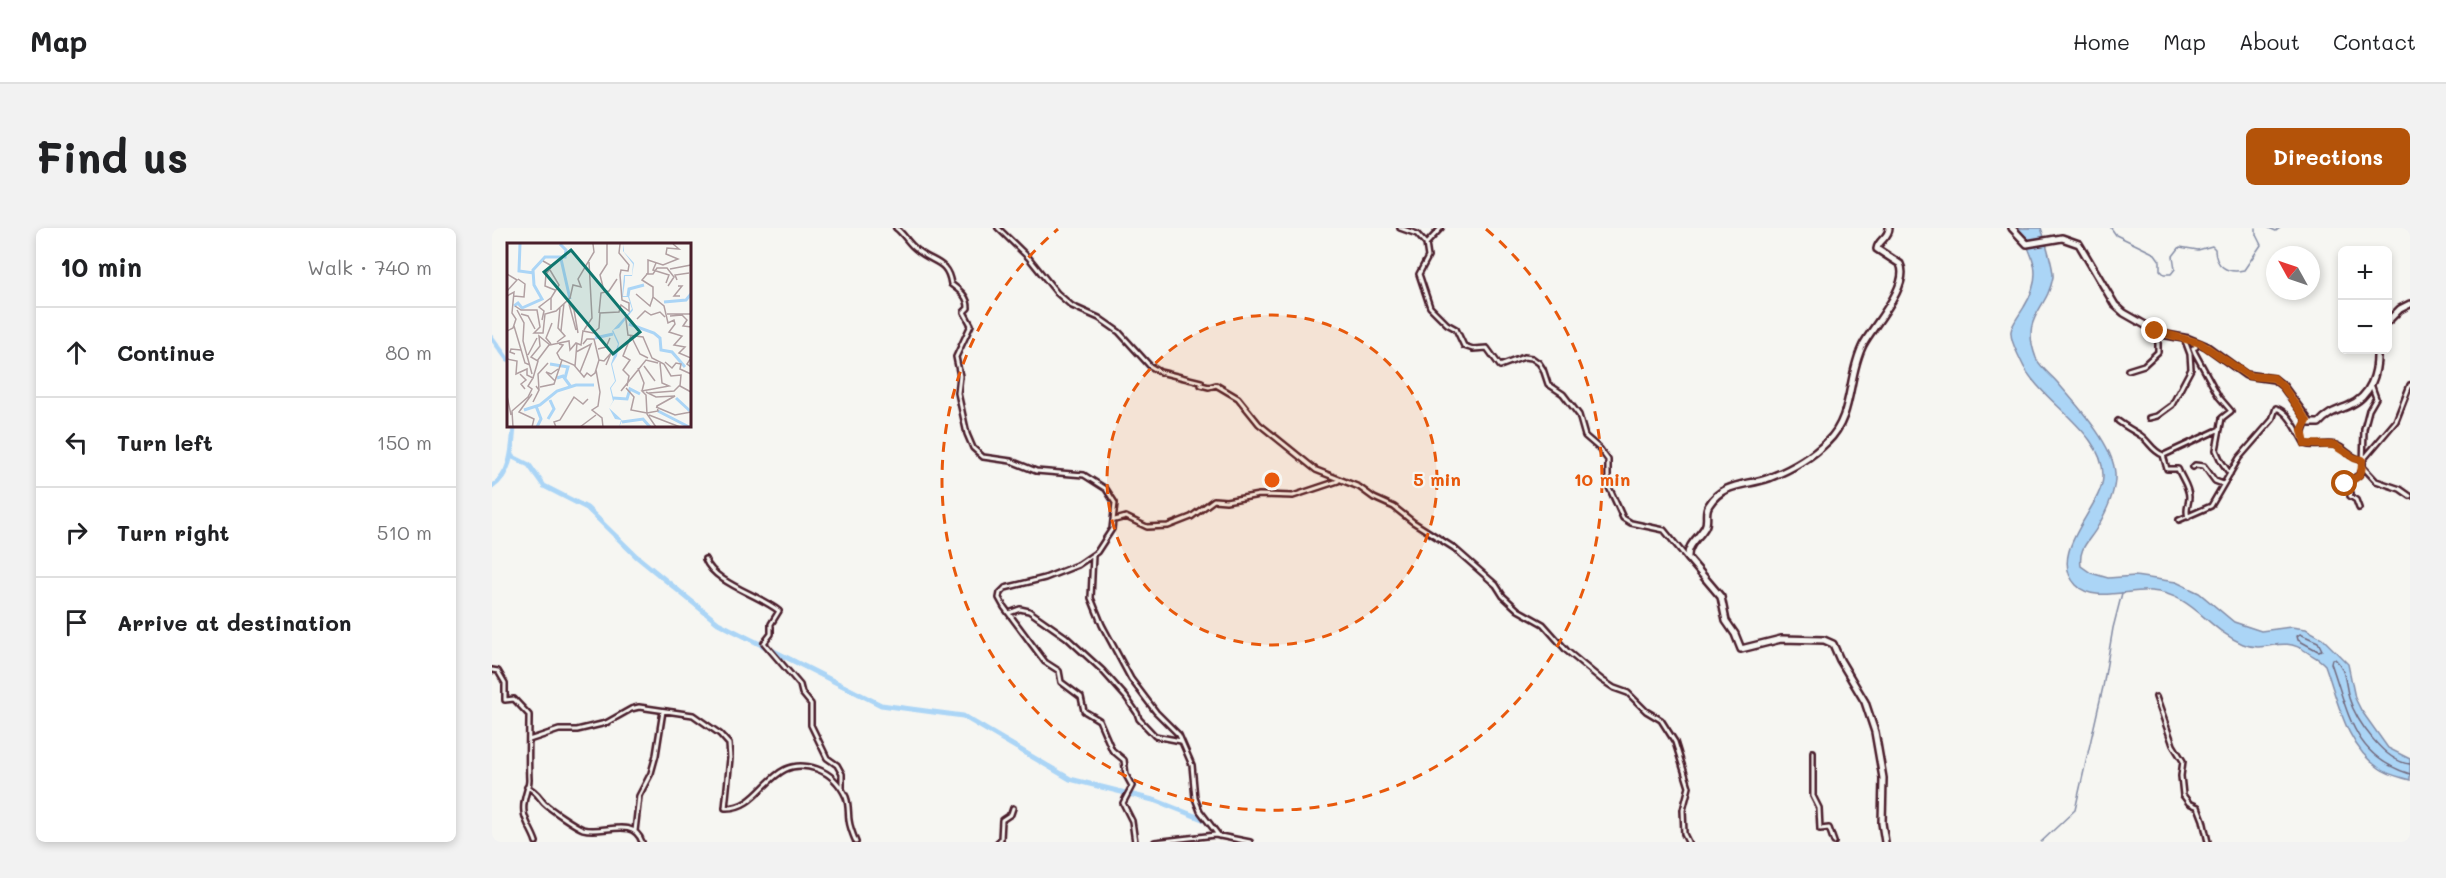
<!DOCTYPE html>
<meta charset="utf-8">
<style>
:root{--surface:#fff;--page:#f2f2f2;--text:#202124;--muted:#757577;--line:#e0e0e0;--accent:#b45309}
body{margin:0;font-family:Mali,sans-serif;background:var(--page);color:var(--text)}
.controls{position:absolute;right:18px;top:18px;display:grid;overflow:hidden;border-radius:9px;box-shadow:0 3px 9px #0003}
.controls button{width:54px;height:54px;display:grid;place-items:center;padding:0;border:0;border-bottom:2px solid var(--line);background:var(--surface);color:var(--text);font:30px sans-serif}
.compass{position:absolute;left:1774px;top:18px;width:54px;height:54px;border-radius:50%;background:var(--surface);box-shadow:0 3px 9px #0003;rotate:310deg}
.stop{position:absolute;width:18px;height:18px;margin:-14px;border:4px solid #b45309;border-radius:50%;background:#fff}
.stop.end{background:#b45309;border-color:#fff;box-shadow:0 2px 6px #0008}
.list{margin:0;padding:0;list-style:none}
h2{display:flex;justify-content:space-between;align-items:center;height:78px;margin:0;padding:0 24px;font-size:26px}
h2 small{font-size:20px;font-weight:400;color:var(--muted)}
.list li{display:grid;grid-template-columns:39px 1fr auto;gap:18px;align-items:center;box-sizing:border-box;height:90px;padding:0 24px;border-top:2px solid var(--line)}
.list b{display:block;font-size:22px;white-space:nowrap}
.list em{font-size:20px;font-style:normal;color:var(--muted)}
.icon{flex:none;width:33px;height:33px;fill:none;stroke:currentColor;stroke-width:2;stroke-linecap:round;stroke-linejoin:round}
.map{position:relative;flex:none;width:1918px;height:614px;overflow:hidden;border-radius:9px}
header{display:flex;align-items:center;gap:36px;box-sizing:border-box;height:84px;padding:0 30px;background:var(--surface);border-bottom:2px solid var(--line)}
header strong{font-size:28px}
nav{display:flex;gap:33px;margin-inline-start:auto;font-size:21px}
.intro{display:flex;align-items:center;justify-content:space-between;box-sizing:border-box;height:144px;padding:0 36px}
h1{margin:0;font-size:42px}
.button{padding:15px 27px;border-radius:9px;background:var(--accent);color:#fff;font-size:21px;font-weight:700}
main{display:flex;gap:36px;padding:0 36px}
aside{flex:1;background:var(--surface);border-radius:9px;box-shadow:0 3px 9px #0003}
.map>svg:first-child{display:block}
.water{fill:#abd5f6;stroke:#848ca5;stroke-width:1.5}
.lines{fill:none;stroke-linecap:round;stroke-linejoin:round}
.shore{stroke:#71687c;stroke-width:1.5}
.stream{stroke:#848ca5;stroke-width:1.5}
.river{stroke:#abd5f6;stroke-width:5}
.street-casing{stroke:#4a1f2b;stroke-width:8}
.secondary-casing{stroke:#4a1f2b;stroke-width:10}
.street{stroke:#f6f6f2;stroke-width:3}
.secondary{stroke:#f6f6f2;stroke-width:5}
.route{stroke:#b45309;stroke-width:8}
.ring{fill:none;stroke:#e8590c;stroke-width:3;stroke-dasharray:10 8}
.inset-river{fill:none;stroke:#abd5f6;stroke-width:3}
.inset-road{fill:none;stroke:#b1a0a2;stroke-width:1.5}
.view{fill:#0f766e;fill-opacity:0.15;stroke:#0f766e;stroke-width:3}
.inset-edge{fill:none;stroke:#4a1f2b;stroke-width:3}
.centre{fill:#e8590c;stroke:#f6f6f2;stroke-width:3}
.ring-label{font-size:18px;text-anchor:middle;font-weight:bold;fill:#e8590c;stroke:#f6f6f2;stroke-width:4.5;stroke-linejoin:round;paint-order:stroke}
</style>
<header>
<strong>Map</strong>
<nav><a>Home</a><a>Map</a><a>About</a><a>Contact</a></nav>
</header>
<div class="intro"><h1>Find us</h1><a class="button">Directions</a></div>
<main>
<aside>
<h2>10 min<small>Walk · 740 m</small></h2>
<ul class="list">
<li><svg class="icon" aria-label="ahead" viewBox="0 0 24 24"><path d="M12 20V5M6 11l6-6 6 6"/></svg><div><b>Continue</b></div><em>80 m</em></li>
<li><svg class="icon" aria-label="left" viewBox="0 0 24 24"><path d="M17 20v-9H6M10 6l-5 5 5 5"/></svg><div><b>Turn left</b></div><em>150 m</em></li>
<li><svg class="icon" aria-label="right" viewBox="0 0 24 24"><path d="M7 20v-9h11M14 6l5 5-5 5"/></svg><div><b>Turn right</b></div><em>510 m</em></li>
<li><svg class="icon" aria-label="arrive" viewBox="0 0 24 24"><path d="M6 21V4h12l-3 4 3 4H6"/></svg><div><b>Arrive at destination</b></div></li>
</ul>
</aside>
<div class="map">
<svg width="1918" height="614" viewBox="0 0 1918 614">
<rect width="100%" height="100%" fill="#f6f6f2"/>
<filter id="ink" filterUnits="userSpaceOnUse"><feTurbulence type="fractalNoise" baseFrequency=".0167" numOctaves="2"/><feDisplacementMap in="SourceGraphic" scale="12" xChannelSelector="R" yChannelSelector="G"/><feConvolveMatrix kernelMatrix="1 2 1 2 8 2 1 2 1" color-interpolation-filters="sRGB"/></filter>
<g filter="url(#ink)">
<path class="water" d="M1526,0H1549C1552,8 1562,41 1561,49C1555,84 1528,87 1544,130C1548,139 1559,147 1565,154C1584,176 1622,217 1623,246C1624,262 1614,284 1606,298C1598,313 1586,319 1589,338L1599,345L1616,350L1643,348L1684,354L1707,365L1742,394L1769,403L1799,399L1814,401L1830,410L1856,436L1863,470L1869,482L1896,520L1918,531V552C1908,549 1896,547 1887,540C1854,518 1846,473 1833,437C1828,431 1822,429 1815,424C1788,406 1776,426 1751,416C1715,401 1701,366 1659,363C1637,361 1601,375 1584,357C1554,325 1610,279 1611,249C1613,204 1546,173 1529,133C1525,124 1518,113 1519,103C1520,96 1528,86 1532,79C1551,48 1543,30 1526,0Z"/>
<g class="lines">
<path class="shore" d="M1808,406L1826,414L1830,422L1826,423L1806,412L1805,408Z
M1918,536C1893,534 1864,493 1857,470C1853,456 1854,441 1843,431H1840L1839,435C1857,485 1860,528 1918,546"/>
<path class="stream" d="M1619,0L1624,7L1663,26L1668,33V42L1672,46H1679L1683,41L1681,28L1688,19L1706,22L1720,18L1723,21C1723,38 1735,46 1752,42L1769,17L1764,7V0
M1777,0L1784,3L1788,0
M1549,614L1583,582L1611,459L1621,400L1630,365"/>
<path class="river" d="M0,110L16,132
M19,228L37,237L52,258L95,280L144,328L226,395L389,477L471,488L578,551L665,573L718,594
M0,259C20,245 20,221 22,198"/>
<g class="street-casing">
<path id="street" d="M404,0C412,6 416,15 424,21C441,36 455,31 459,56C468,63 476,68 476,80L472,84L479,97L464,129L468,148L466,165L475,206L481,220L491,229L519,233L544,243L592,247L614,261L623,275L620,301L605,324L586,337L553,350L513,360L508,365L507,370L512,379L553,434L567,443L569,454L589,469L592,483L607,492L620,522L632,532L634,547L640,558L631,575L640,593L643,614
M506,0L537,30L565,65L580,78L607,90L627,104L658,138L668,144L709,154V157L717,159L724,157L746,170L767,196L824,242L867,259L882,270L902,279L921,294L962,320L1004,357L1011,368L1026,382L1051,396L1075,423L1110,452L1122,460L1136,465L1154,483L1169,492L1183,514L1197,559L1191,582L1192,606L1196,614
M908,0L925,6L934,16
M949,0L934,16L936,29L927,46L938,79L955,96L964,101L972,118L981,121L995,120L1008,138L1032,129L1040,130L1047,135L1051,141L1056,156L1071,166L1087,187L1093,208L1108,221L1116,232V257L1131,290L1139,295L1172,302L1194,329
M1702,114L1704,119L1701,120L1703,125L1727,169L1739,183L1730,190L1724,222L1729,233L1738,246
M1636,142L1652,137L1666,124V112L1669,106
M1879,156L1884,170L1877,182L1872,201L1871,239L1884,253L1908,261L1918,268
M1657,190L1665,188L1680,177L1699,141L1698,126L1692,110
M1626,193C1634,199 1640,202 1648,207C1657,213 1660,223 1671,227L1675,241H1686C1690,251 1697,259 1697,269C1697,277 1693,281 1696,289
M1810,206L1815,193
M1672,227L1728,201
M1701,239L1703,237L1712,238L1723,253L1731,256
M1867,280L1864,272L1858,268L1859,265L1851,257L1867,247L1872,241
M623,292L634,289L655,299L676,298L699,289L722,272L734,273L767,267L801,268L846,253
M1687,292L1719,278L1747,230L1780,192L1784,180C1798,184 1806,205 1813,216C1823,220 1833,214 1844,217C1854,221 1859,231 1871,232L1904,193L1918,157
M601,327L599,370L610,397L639,451L664,484L687,507L700,537L703,570L708,583L727,608
M213,331C223,356 266,366 287,383L279,396V406L272,415L308,457L310,465L319,476V497L335,530L345,537L350,546V560
M517,385L528,381L537,383L574,409L610,442L634,469L645,485L647,491L663,508L689,513
M0,442L6,443L13,455V472L22,471L37,487C37,509 36,530 37,552C37,561 30,571 32,584C33,594 41,604 44,614
M1664,469L1681,517L1691,533L1689,548L1691,567L1697,575L1706,579L1711,592L1716,614
M37,512L67,502H85L114,495L139,481L147,479L201,487L228,506L237,516L238,530L233,580C272,582 277,524 325,541C339,546 348,556 354,569C357,577 356,584 357,592C358,600 361,607 364,614
M1321,524V568L1327,580L1328,601L1337,600L1342,614
M35,559C44,563 46,568 52,575C58,581 83,598 91,601C111,607 141,588 150,614
M143,603L147,568L159,545L164,527L171,483
M506,614L509,611L510,592L519,586L521,580
M663,614L723,607L758,614"/>
</g>
<g class="secondary-casing">
<path id="secondary" d="M1520,0L1535,16L1570,10L1587,16L1623,77L1632,85L1669,106L1697,111L1714,118L1754,147L1782,151L1791,158L1818,195H1827C1836,185 1844,183 1856,178C1879,169 1886,145 1885,122
M1896,93L1908,81L1918,76
M1393,614L1390,595L1391,550L1383,504L1373,474L1348,432L1341,416L1332,412L1289,411L1249,421L1243,406L1234,393L1229,369L1196,330C1195,316 1207,310 1213,299C1217,292 1212,284 1217,277C1231,254 1255,258 1277,250C1300,241 1318,231 1335,214C1362,189 1355,148 1371,117C1380,99 1419,57 1408,36L1385,21C1386,12 1397,10 1397,0"/>
</g>
<use href="#street" class="street"/>
<use href="#secondary" class="secondary"/>
</g>
</g>
<g class="lines" filter="url(#ink)">
<path class="route" d="M1663,103L1708,115L1757,148L1782,150L1792,160L1815,193L1810,202L1813,216L1842,217L1862,230L1870,232C1870,249 1868,247 1853,256"/>
</g>
<circle cx="780" cy="252" r="165" fill="#e8590c" fill-opacity=".12"/>
<g class="ring">
<circle cx="780" cy="252" r="165"/>
<path d="M994 1A330 330 0 1 1 566 1"/>
</g>
<g transform="translate(15 15)">
<rect width="184" height="184" fill="#f6f6f2"/>
<path d="M117,1V9L127,20L125,33H118V38L116,53H122L126,67L112,85L106,87L112,100L110,113L105,121L109,138L104,145L107,157L102,165L114,176L115,178L112,184L114,177L108,176L102,165L106,158L103,145L108,138L104,121L111,101L105,88L125,66L121,54H115L117,32H125L126,21L116,8Z" fill="#abd5f6"/>
<path class="inset-river" d="M13,1L12,28L27,30M54,16L63,56M121,53L122,46L137,42M157,59L179,57L184,51M7,63L11,60L15,65L35,56L27,42L26,27L38,14H58L59,7L53,1M122,81L147,90L153,95L154,107L165,109L178,124M88,95L106,91M43,121L61,124L58,135M50,135L56,133L64,144M106,155L120,156L123,146L133,151M169,155L183,168M29,163L34,176L30,184M17,167L33,162L50,148L69,142H87M151,168L182,184M41,176L47,166L43,157M115,179L136,176L143,184"/>
<path class="inset-road" d="M166,1L172,6L160,5L159,11L171,16L156,22L141,17V30L135,37L146,44V54L157,63L161,80L167,77L168,81L162,89L175,93L167,102L178,104L172,110L184,115L180,121L184,124M36,18L45,23L39,31L38,43L48,47M149,20L146,27L162,32L159,40M163,26L184,22M43,27L52,42L44,55V67M0,31L10,37L0,48M139,31H146L150,25H160L167,34L161,43M170,37L168,32L182,30M171,43H175L167,53H173M97,48L93,32L100,21V1M129,51L143,63L146,54M0,53L7,49L5,70L9,76L6,85L0,88M7,53L17,54L18,41L11,36M60,57L67,67L71,90M62,61L69,87M8,63L14,67H30L33,84L27,90H36L38,71L49,68L63,55L66,42L74,44L71,36L87,9L86,1M10,67L17,80L16,98L25,131M118,69L121,92L136,94L145,115L157,121L164,133L174,132L173,143L184,149M92,70L94,50L102,48L110,36M14,71L21,73L28,86M160,71H184M163,73L175,72L180,77L176,83L184,84M130,76L138,68L144,72L153,69L158,74M35,77L37,68L32,64L45,54M7,83L18,120L23,122M77,87L85,75L82,19M54,88L57,60M125,95L133,111L141,115M50,99L58,93L51,85L53,65M44,101L39,95L45,80M52,101L56,102L50,110L53,116L67,122L77,134L80,130L84,133L88,130L92,117L87,96H80L76,101M91,106L99,104L103,95M69,109L84,101L73,129M8,111L3,109L4,106L14,107M21,112L30,95M0,116L10,118L9,131L20,126V132L26,135L21,143L25,146L21,154L5,168L6,184M92,117L97,118L104,110L99,122M30,118L42,102M158,119L165,125L169,120L174,121L173,126L184,131M68,123L70,100M137,123L148,138M131,125L137,140L135,148M89,127L93,149L91,163L85,167L95,175L96,184M13,131L19,137L14,141L18,146M26,135L31,118L24,114L33,103L32,93L43,102L62,98L63,107L69,100L74,102L76,88L86,90L92,85L93,70L112,69L114,62L122,68V60L115,57L113,32L114,27L121,28L122,22L112,10L113,1M48,138L39,129L44,131L51,126M120,143L122,133L116,127L123,117L116,113L124,93M33,144L47,141L55,117M119,145L127,154L124,167L140,170M32,147L31,131L41,120M114,148L139,117L151,120M139,149L149,154L168,153L150,163L151,168L140,170M142,150L167,148L173,142M25,151L12,169L27,176L25,184M0,153L4,172M26,159L32,147L29,143M149,164L168,172L184,169M142,172L173,184M49,184L47,179L53,177L67,154L76,161L81,156M73,184L89,172M149,184L140,171L139,152L135,148L162,143L155,140L153,120"/>
<path class="view" d="M64,7L133,89L106,111L37,29Z"/>
<rect width="184" height="184" class="inset-edge"/>
</g>
<circle cx="780" cy="252" r="9" class="centre"/>
<g class="ring-label">
<text x="945" y="258">5 min</text>
<text x="1110" y="258">10 min</text>
</g>
</svg>
<div class="controls">
<button>+</button>
<button>−</button>
</div>
<svg class="compass" viewBox="-18 -18 36 36"><path d="M0-13l5 13h-10z" fill="#e53935"/><path d="M0 13l5-13h-10z" fill="#757577"/></svg>
<div class="stop" style="left:1853px;top:256px"></div>
<div class="stop end" style="left:1663px;top:103px"></div>
</div>
</main>
